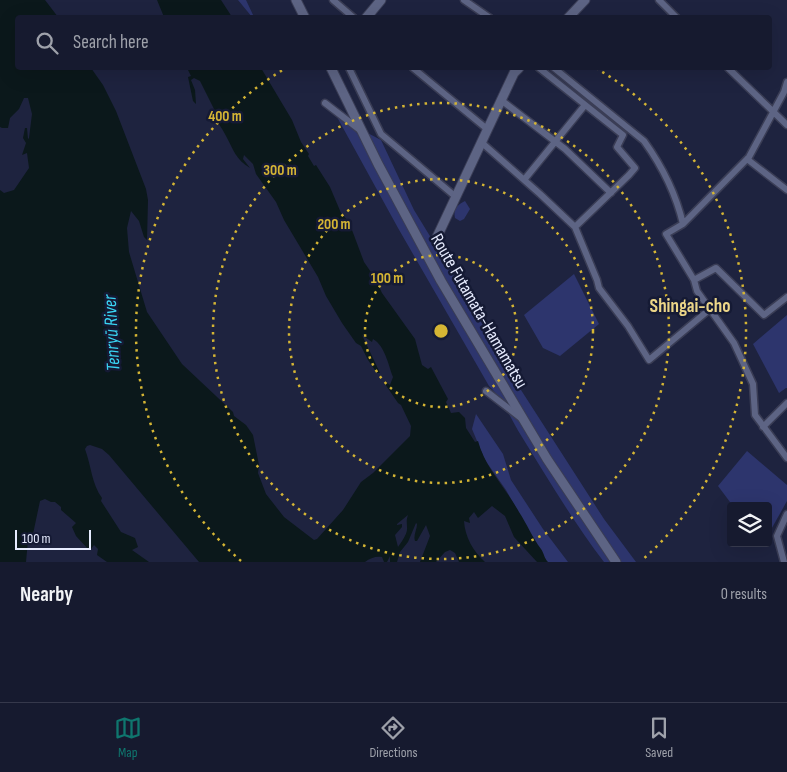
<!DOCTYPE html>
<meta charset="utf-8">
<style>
:root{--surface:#161a2f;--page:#1f2337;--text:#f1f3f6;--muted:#9ea1aa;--line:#35384b;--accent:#0f766e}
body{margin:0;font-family:"Sofia Sans Condensed",sans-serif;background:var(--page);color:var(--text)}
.controls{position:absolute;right:15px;bottom:15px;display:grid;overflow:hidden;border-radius:5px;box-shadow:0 5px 20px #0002}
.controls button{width:45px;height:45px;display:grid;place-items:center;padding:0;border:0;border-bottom:1px solid var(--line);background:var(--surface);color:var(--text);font:25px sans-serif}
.scale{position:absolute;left:15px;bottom:12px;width:76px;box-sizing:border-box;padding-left:5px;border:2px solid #e6ebfe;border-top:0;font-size:14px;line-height:18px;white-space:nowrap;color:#e6ebfe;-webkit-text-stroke:4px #151a34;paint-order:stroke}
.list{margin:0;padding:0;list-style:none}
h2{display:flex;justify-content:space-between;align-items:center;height:65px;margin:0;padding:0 20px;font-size:21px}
h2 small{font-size:16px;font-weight:400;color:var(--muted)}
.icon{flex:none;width:28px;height:28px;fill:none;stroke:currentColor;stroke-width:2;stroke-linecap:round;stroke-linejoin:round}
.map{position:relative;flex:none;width:787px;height:562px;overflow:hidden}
.search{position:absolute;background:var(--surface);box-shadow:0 5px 20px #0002;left:15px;right:15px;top:15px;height:55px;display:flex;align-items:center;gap:12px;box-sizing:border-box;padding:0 18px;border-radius:5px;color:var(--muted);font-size:19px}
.sheet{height:140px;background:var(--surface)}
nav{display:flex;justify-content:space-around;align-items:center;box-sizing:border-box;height:70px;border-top:1px solid var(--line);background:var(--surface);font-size:14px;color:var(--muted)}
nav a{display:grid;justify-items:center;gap:2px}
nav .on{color:var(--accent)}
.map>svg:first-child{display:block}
.green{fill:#2d356d}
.water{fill:#0b181b;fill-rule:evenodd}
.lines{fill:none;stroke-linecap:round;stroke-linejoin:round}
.stream{stroke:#0b181b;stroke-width:1}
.street-casing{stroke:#3a3d55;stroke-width:9}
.secondary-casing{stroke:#3a3d55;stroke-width:11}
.street{stroke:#5d6484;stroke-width:6}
.secondary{stroke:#5d6484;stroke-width:9}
.ring{fill:none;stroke:#d5b534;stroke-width:2.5;stroke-dasharray:2.5 5}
.labels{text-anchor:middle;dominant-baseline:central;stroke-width:5;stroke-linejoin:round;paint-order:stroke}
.street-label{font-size:18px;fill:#e6ebfe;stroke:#151a34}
.neighbourhood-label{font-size:19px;font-weight:bold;fill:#ebd588;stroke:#151a34}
.water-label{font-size:19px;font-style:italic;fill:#39d4f3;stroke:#151a34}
.centre{fill:#d5b534;stroke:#151a34;stroke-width:2.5}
.ring-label{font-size:15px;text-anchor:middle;font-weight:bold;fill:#d5b534;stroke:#151a34;stroke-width:5;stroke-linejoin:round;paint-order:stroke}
</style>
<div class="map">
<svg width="787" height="562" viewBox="0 0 787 562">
<rect width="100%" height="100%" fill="#1e233f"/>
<path class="green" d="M238,0H246L254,17H252Z
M337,117L381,140L414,210L485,326L512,376L604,519L636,562H604C574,523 548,479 522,437C511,420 504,400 489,386L398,228Z
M465,201L470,209L464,219L460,221L455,218C453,209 457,205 465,201Z
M574,274L599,324L560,356L543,348L524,315Z
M787,315V388H786L779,393L753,344Z
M476,414L503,454L511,480L543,529L568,562H547L544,558L506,490L485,460L472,429Z
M747,451L787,485V501L768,535V506H733L718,486Z"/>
<path class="water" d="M0,0H45L58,17L18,18V68H91L103,85L116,111L146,189L148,200L147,240L144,237L139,221L131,211L127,228L129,252L147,312L182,364L233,412L234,416L246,425L253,435L259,465L258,473L266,494L284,517L314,540L317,539L343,510L361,482L373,473L410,436L411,426L401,405L398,403L385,384L386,382L390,385L393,377C388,364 385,346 373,339L372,342L362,335L380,373H377L368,360L361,346L356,343L342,323L326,296L318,277L284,220L276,202L256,174L253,164L244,155L243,159L250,168C236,160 233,149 226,136C222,128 217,122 213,114L215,111L200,81L194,78L191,80L195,90L196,104L193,101L188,77L191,76L187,68H261L292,120L301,142L309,154L308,156L314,166L316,165L330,187L341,213L349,222L364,262L375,278L382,293L415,339L422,365L428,369L431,367L448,399L446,402L451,413L459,412L465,418L466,428L475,442L478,441C485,468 506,488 519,512C527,524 532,537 541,549C544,553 544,558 548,562H537L514,537L505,516L492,506L478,518L474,512L469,518L470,523L464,521C465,537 473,551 485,562H459L455,553L450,550L445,552L436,562H420L430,536L426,525L417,541H415C413,535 417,530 417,524L416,523L408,542L400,552L397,562H390V556L387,562H384L382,557C376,556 370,558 365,562H199L109,455L102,449L90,445L87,446L85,449C91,465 92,485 102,498L101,501L121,532L135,538L138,547L132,550L149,562H107L97,555L98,549L94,545L91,549H88L76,536L72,527L76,523L61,510V507L55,502H51L45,499L40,501L33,534L28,540L26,562H0V190L4,193L14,190L29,168L27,153L22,155L26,143L23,138L25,128H27L28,139L29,138L32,114L28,98H24L19,109L10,118L8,128H2L0,127ZM408,515C406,521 407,522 407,527C408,534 401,542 398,547L395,535L402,527V524L397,525V524Z
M157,0H221L232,17H164Z"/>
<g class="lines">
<path class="stream" d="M664,0L683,18
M733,68L773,106
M777,111L785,119"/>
<g class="street-casing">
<path id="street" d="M333,0L354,18
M464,0L490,18
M659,0L677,18
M349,68L381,134L456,197
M413,68L487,129
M539,68L623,135L617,147L635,168L629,175L575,227
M554,68L644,141C662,166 676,194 683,224L666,234L694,280L697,291L734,343L753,384L755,415L787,458
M728,68L787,125
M501,100L565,149L611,193
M325,103L360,130
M481,142L540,194L575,227L597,280L599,288L628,326L649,360L710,309
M747,159L787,190
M524,180L585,105
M683,224L749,157L784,92L787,82
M694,280L716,268L764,315L787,297
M486,391L521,418
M763,427L787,403
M784,562L777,536L787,514"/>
</g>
<g class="secondary-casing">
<path id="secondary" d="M296,0L305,18
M366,18L381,0
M568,18L585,0
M331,68L378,164L441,281L547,459L616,562
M437,237L514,73L519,68"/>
</g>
<use href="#street" class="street"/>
<use href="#secondary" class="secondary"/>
</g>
<g class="ring">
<circle cx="441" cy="331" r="76"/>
<circle cx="441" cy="331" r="152"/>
<circle cx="441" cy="331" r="228"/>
<path d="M241 561A305 305 0 0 1 286 68M596 68A305 305 0 0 1 641 561"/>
</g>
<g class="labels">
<g class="street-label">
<text transform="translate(479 311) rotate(60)">Route Futamata-Hamamatsu</text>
</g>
<g class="neighbourhood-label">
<text x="690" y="306">Shingai-cho</text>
</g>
<g class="water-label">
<text transform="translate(112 333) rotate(-93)">Tenryū River</text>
</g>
</g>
<circle cx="441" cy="331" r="8" class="centre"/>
<g class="ring-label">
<text x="225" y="121">400 m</text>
<text x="280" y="175">300 m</text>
<text x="334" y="229">200 m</text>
<text x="387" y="283">100 m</text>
</g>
</svg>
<div class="controls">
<button><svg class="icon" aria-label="layers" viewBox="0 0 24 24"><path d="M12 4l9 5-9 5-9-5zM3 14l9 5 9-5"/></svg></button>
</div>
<div class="scale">100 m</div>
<div class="search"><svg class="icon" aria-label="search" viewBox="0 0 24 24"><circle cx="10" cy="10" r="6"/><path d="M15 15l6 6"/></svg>Search here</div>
</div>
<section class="sheet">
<h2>Nearby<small>0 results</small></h2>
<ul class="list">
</ul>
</section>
<nav>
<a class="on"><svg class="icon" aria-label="map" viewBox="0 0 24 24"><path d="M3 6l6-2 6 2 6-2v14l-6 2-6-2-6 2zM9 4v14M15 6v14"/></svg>Map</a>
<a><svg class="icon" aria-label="directions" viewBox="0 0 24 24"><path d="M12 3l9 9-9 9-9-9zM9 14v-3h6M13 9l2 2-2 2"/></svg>Directions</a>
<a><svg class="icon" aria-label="saved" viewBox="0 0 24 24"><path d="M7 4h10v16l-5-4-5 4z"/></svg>Saved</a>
</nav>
